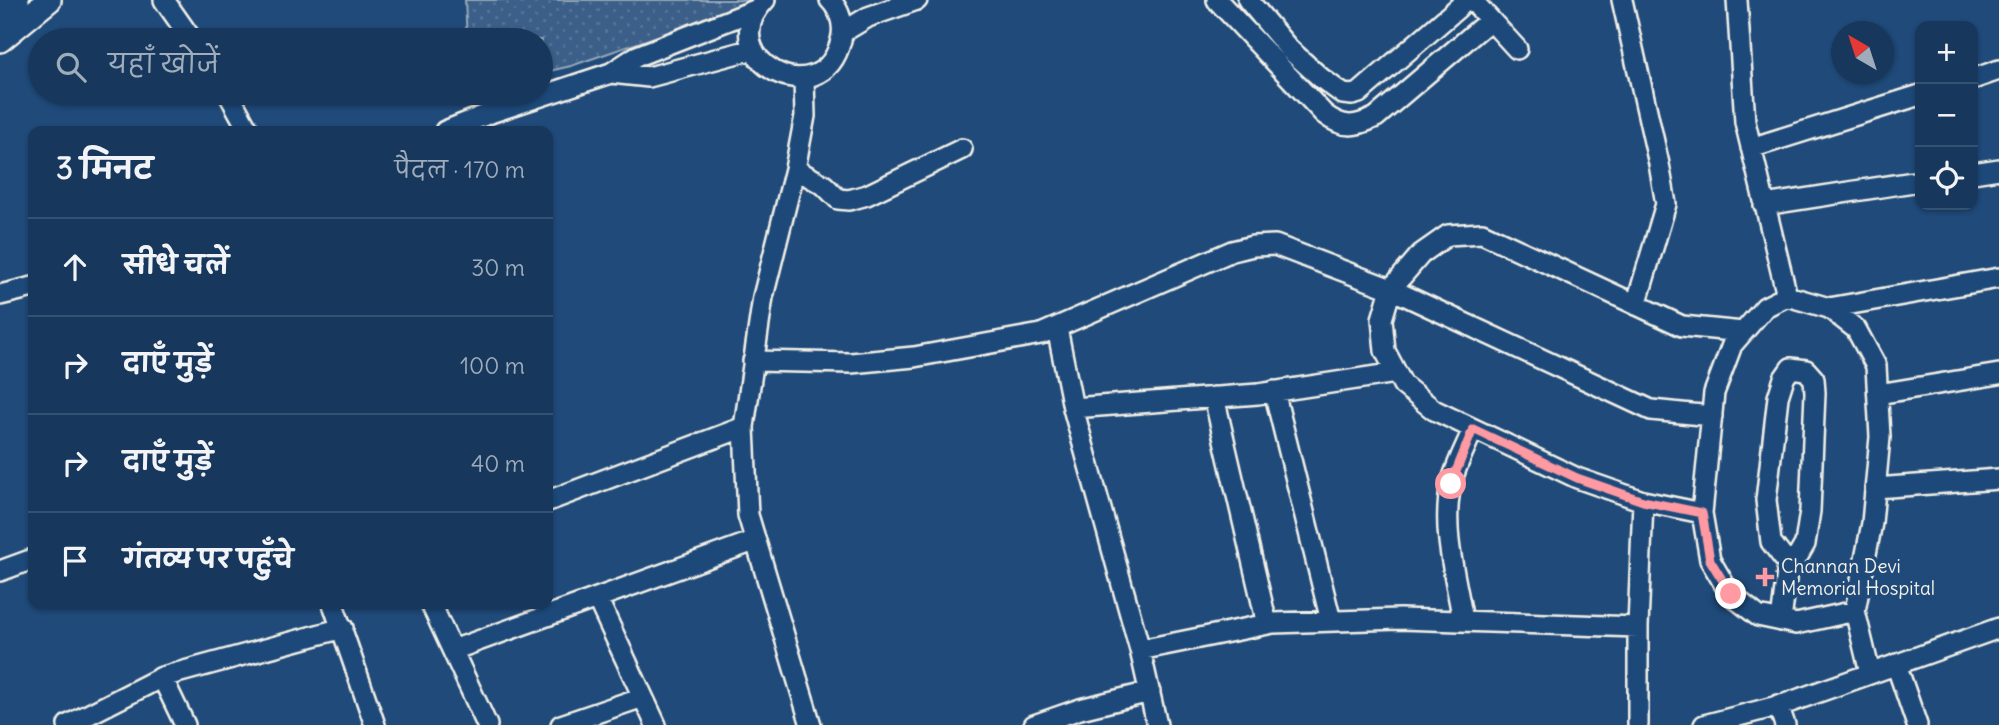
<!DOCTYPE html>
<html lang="hi">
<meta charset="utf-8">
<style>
:root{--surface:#17385c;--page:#203f62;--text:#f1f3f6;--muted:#9eacbb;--line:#365272}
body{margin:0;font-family:Delius,"Playpen Sans Deva",sans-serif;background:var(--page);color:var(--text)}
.controls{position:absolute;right:21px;top:21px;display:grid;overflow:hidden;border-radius:14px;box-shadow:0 2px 5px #0004}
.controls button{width:63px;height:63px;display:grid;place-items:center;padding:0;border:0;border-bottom:2px solid var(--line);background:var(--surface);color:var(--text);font:35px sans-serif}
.compass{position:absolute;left:1831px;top:21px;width:63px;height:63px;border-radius:50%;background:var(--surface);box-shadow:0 2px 5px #0004;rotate:321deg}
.stop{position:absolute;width:21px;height:21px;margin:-16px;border:5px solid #ff9aa2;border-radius:50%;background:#fff}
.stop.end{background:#ff9aa2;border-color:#fff;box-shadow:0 2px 7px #0008}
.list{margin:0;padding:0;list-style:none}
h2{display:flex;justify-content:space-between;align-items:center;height:91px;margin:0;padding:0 28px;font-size:30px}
h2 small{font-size:23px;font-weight:400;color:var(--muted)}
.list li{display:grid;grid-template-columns:46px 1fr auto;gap:21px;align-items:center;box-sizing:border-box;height:98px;padding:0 28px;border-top:2px solid var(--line)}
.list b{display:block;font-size:26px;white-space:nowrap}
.list em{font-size:23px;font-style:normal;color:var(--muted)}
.icon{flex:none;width:38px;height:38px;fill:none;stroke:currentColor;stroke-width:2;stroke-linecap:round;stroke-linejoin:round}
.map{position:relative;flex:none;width:1999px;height:725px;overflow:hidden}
.search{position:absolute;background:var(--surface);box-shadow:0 2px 5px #0004;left:28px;top:28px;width:525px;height:77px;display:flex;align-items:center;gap:18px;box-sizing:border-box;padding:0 24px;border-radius:38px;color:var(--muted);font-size:26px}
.panel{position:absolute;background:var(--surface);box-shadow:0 2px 5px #0004;left:28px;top:126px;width:525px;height:483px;border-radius:14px}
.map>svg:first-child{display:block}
.park{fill:url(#park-dots);stroke:#97a8b8;stroke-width:2}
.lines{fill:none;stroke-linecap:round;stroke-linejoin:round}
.minor-casing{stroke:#f4f1e8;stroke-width:24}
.major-casing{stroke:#f4f1e8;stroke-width:28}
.minor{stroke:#1f4a7a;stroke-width:19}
.major{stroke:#1f4a7a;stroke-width:23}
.route{stroke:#ff9aa2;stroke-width:9}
.poi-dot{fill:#ff9aa2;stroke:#1f4a7a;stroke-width:2.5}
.labels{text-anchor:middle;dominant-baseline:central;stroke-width:7;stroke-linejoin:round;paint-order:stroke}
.poi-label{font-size:19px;fill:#f4f1e8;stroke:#1f4a7a;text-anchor:start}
</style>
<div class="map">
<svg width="1999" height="725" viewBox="0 0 1999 725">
<defs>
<pattern id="park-dots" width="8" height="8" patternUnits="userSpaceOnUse" patternTransform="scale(1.75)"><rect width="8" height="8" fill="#3a5f88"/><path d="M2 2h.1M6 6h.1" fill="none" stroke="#577699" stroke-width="1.8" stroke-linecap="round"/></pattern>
</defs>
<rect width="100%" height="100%" fill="#1f4a7a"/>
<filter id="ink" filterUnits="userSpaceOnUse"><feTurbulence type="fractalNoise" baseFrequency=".0143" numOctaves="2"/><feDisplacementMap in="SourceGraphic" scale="14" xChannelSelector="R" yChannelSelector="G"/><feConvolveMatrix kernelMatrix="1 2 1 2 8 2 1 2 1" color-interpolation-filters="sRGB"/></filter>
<g filter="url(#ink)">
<path class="park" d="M465,0H755L753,3L571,66L541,73V40H467Z"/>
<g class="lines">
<g class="minor-casing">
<path id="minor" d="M164,0L192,40
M765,0C709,58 822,119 841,40C845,26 840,10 830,0
M1217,0L1324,114C1343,129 1356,127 1376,117L1490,20
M1248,0L1289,49L1321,78L1343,94L1352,95L1359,93L1467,0
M1472,0L1517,49
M1622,0L1659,164L1666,204L1636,305
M1737,0L1745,122L1787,296
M843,32L868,17L917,0
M611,73L649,77L753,49
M804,78L805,116L795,169L763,297L744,427L748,515L811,725
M1973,79L1999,70
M228,93L249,131
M445,131L493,112L611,73L637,56L755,10
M1751,148L1920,95
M795,169L824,185L838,199L849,200L867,195L962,149
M1973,173L1999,169
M1764,205L1920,181
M0,295L33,287
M1829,308L1999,278
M1057,328L1073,408L1140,650L1157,725
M753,361L851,363L914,357L1041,334L1232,251L1253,246L1275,245L1391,289L1651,410L1712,416
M1274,391L1331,621
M1878,394L1999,374
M1214,397L1267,624
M1073,408L1258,394L1396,373
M1875,488L1999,479
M548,501L744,427
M1702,513L1643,501L1577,478L1434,410L1403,385L1385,351L1382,319L1391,289L1421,254L1448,235L1482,233L1682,326L1743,332
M0,571L33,559
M597,598L656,725
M333,604L375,725
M431,604L487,725
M1855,611L1796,624L1758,616L1730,594L1710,560L1702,513L1714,393L1732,345L1765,307L1787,296L1829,308L1856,329L1876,366L1880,437L1872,523L1855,611L1870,673
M1463,621C1456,578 1441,530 1451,485C1455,466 1466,447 1473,429
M1781,621L1788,564L1771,542L1766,500L1778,397L1784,378L1791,368L1806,370L1814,379L1815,393L1810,511L1805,544L1798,556L1788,564
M453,650L754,541
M1140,650L1273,623L1400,619L1638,627
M1896,664L1917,725
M162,677L185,725
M1778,705L1785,725
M68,725L162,677L343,628
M561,725L643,697
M1034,725L1080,709L1150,692
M1638,725V627L1643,501
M1704,725L1785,704L1999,628"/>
</g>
<g class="major-casing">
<path id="major" d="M0,14L17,0
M0,40L49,0"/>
</g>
<use href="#minor" class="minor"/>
<use href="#major" class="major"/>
</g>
</g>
<g class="lines" filter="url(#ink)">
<path class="route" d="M1451,484L1473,429L1577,478L1643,501L1702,513L1710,560L1731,594"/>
</g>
<path class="poi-dot" d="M1761.5 566.5h7v7h7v7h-7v7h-7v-7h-7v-7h7z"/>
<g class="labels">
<g class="poi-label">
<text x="1781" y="566">Channan Devi<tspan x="1781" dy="22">Memorial Hospital</tspan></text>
</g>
</g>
</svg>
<div class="controls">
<button>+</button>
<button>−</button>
<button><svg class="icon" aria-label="locate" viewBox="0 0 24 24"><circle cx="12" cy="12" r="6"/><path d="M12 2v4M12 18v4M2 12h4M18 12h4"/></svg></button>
</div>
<svg class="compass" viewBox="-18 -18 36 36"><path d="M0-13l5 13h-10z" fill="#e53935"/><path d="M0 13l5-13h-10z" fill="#9eacbb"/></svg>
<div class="stop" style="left:1451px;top:484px"></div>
<div class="stop end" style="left:1731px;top:594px"></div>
<div class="search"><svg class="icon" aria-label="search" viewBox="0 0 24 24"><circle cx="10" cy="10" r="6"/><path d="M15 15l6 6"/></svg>यहाँ खोजें</div>
<section class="panel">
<h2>3 मिनट<small>पैदल · 170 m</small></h2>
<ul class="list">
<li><svg class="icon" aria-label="ahead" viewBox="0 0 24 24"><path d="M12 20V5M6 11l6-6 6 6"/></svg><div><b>सीधे चलें</b></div><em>30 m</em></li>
<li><svg class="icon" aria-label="right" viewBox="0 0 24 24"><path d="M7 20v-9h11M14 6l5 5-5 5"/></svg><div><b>दाएँ मुड़ें</b></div><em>100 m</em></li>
<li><svg class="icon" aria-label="right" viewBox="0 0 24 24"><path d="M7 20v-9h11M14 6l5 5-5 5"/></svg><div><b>दाएँ मुड़ें</b></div><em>40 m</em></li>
<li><svg class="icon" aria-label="arrive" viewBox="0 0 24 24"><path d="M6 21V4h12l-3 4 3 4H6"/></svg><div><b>गंतव्य पर पहुँचे</b></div></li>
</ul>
</section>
</div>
